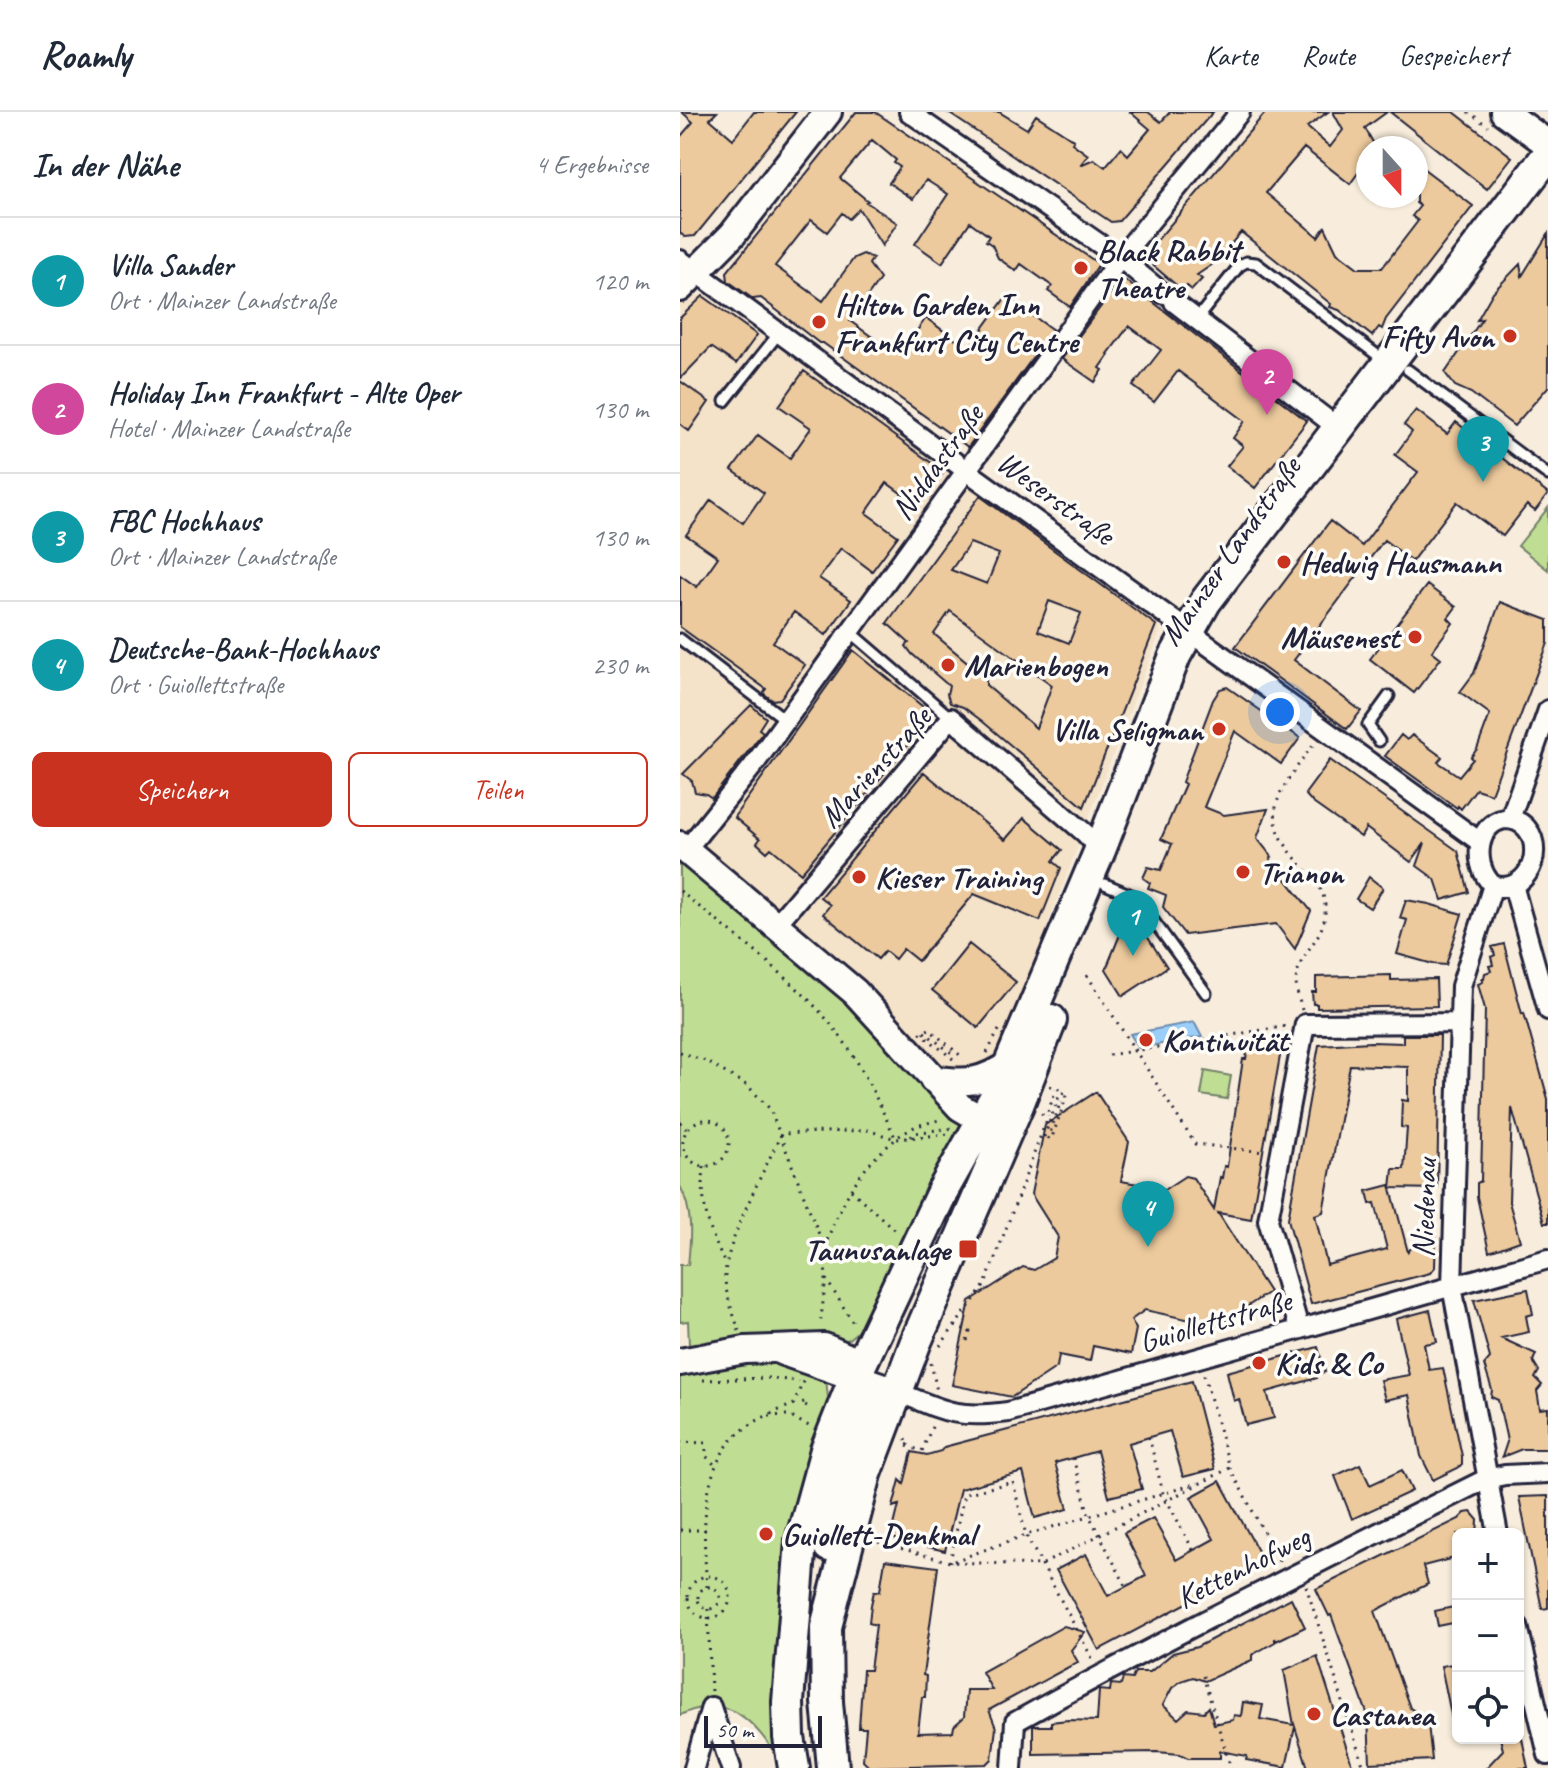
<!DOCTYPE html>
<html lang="de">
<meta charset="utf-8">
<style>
:root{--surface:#fff;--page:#f2f2f3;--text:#1f2937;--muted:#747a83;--line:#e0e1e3;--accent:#c8321e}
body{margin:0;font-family:Caveat,sans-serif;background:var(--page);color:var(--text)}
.controls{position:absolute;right:24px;bottom:24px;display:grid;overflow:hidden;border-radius:12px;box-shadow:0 2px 6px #0004}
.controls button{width:72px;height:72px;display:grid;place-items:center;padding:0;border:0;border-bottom:2px solid var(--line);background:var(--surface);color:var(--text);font:40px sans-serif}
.compass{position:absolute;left:676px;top:24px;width:72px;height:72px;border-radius:50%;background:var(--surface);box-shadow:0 2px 6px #0004;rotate:159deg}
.scale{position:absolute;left:24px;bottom:20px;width:118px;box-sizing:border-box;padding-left:8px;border:4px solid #22223b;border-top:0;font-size:22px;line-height:28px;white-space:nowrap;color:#22223b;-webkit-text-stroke:6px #fdfcf7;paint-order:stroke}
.you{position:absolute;left:600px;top:600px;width:28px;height:28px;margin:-20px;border:6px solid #fff;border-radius:50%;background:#1a73e8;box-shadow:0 0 0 12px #1a73e833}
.badge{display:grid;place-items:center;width:52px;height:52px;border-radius:50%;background:var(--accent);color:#fff;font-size:26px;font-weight:700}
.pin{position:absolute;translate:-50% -66px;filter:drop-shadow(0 2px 4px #0008)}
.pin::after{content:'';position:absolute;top:42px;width:28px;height:24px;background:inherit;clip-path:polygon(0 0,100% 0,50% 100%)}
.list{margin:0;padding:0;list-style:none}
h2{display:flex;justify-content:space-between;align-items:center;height:104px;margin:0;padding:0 32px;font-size:34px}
h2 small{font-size:26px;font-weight:400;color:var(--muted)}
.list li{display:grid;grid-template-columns:52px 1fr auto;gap:24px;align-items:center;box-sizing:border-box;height:128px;padding:0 32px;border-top:2px solid var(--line)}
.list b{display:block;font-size:30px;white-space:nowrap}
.list p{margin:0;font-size:26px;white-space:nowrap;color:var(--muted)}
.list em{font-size:26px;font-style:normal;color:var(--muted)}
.actions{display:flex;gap:16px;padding:24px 32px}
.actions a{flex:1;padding:18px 0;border:2px solid var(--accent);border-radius:12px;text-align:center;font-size:28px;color:var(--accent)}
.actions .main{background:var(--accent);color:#fff}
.icon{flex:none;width:44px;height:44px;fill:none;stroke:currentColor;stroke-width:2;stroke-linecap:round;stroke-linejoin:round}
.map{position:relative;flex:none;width:868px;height:1656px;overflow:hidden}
header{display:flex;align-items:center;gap:48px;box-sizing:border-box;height:112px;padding:0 40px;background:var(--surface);border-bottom:2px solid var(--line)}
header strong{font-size:38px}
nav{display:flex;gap:44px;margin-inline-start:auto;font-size:28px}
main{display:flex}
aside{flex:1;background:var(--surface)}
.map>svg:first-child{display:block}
.built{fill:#f4e2c9}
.green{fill:#c0dd94;stroke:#718068;stroke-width:2}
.water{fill:#9bcff9;stroke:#6b8aad;stroke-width:2}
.building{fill:#ecca9d;stroke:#22223b;stroke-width:2;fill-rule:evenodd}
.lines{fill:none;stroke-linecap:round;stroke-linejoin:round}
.lane-casing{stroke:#22223b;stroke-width:15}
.street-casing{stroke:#22223b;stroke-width:24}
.secondary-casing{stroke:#22223b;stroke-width:32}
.primary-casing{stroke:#22223b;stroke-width:36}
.path{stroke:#22223b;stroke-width:3;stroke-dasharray:2 6;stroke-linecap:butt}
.lane{stroke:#fdfcf7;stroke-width:9}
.street{stroke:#fdfcf7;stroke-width:18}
.secondary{stroke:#fdfcf7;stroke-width:26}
.primary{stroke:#fdfcf7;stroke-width:30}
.poi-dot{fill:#c8321e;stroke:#fdfcf7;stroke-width:3}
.labels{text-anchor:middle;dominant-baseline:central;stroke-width:7;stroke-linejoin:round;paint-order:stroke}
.poi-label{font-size:32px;font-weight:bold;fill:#22223b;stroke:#fdfcf7;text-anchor:start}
.street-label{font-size:32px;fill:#22223b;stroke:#fdfcf7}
</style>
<header>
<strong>Roamly</strong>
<nav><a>Karte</a><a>Route</a><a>Gespeichert</a></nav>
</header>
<main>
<aside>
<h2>In der Nähe<small>4 Ergebnisse</small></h2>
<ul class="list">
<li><span class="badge" style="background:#0f9aa8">1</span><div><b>Villa Sander</b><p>Ort · Mainzer Landstraße</p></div><em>120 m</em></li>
<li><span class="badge" style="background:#d1479c">2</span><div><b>Holiday Inn Frankfurt - Alte Oper</b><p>Hotel · Mainzer Landstraße</p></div><em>130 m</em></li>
<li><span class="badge" style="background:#0f9aa8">3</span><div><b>FBC Hochhaus</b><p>Ort · Mainzer Landstraße</p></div><em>130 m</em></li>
<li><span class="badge" style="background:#0f9aa8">4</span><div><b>Deutsche-Bank-Hochhaus</b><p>Ort · Guiollettstraße</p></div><em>230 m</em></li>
</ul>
<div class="actions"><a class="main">Speichern</a><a>Teilen</a></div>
</aside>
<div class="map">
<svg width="868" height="1656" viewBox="0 0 868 1656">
<rect width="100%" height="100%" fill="#f8eddc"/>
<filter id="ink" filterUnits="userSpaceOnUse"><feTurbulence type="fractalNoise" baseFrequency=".0125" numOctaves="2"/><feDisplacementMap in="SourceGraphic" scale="16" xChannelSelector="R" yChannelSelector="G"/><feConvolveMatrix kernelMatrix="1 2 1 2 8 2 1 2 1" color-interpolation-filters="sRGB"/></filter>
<g filter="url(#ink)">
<path class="built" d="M0,175L9,183H25L480,513V521L367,814L384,821L302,1008L0,744Z
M0,1074L11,1112L8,1154L0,1153Z"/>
<path class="green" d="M868,396V458L838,434Z
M0,748L167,888L286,1015L209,1193L144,1248L152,1324L146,1338L105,1655C77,1616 55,1577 0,1603V1235L9,1234L8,1209L0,1210V1153H8C11,1125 13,1099 0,1074Z
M525,959L551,964L547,987L521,983Z"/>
<path class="water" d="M514,910L522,925L459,936L450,922Z"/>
<path class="building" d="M2,0H37L30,7L53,27L74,0H116L15,124L5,125L0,121V25L13,10Z
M176,0H195L419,152L390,195L368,179L372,174L341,152L336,159L318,146L312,133L306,129L309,124L290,110L262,151L235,132L268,82L246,68L233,87L209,71L220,55L214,51L216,48L192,28L160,66L188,89L186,90L217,111L202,134L179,97L169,107L162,101L147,120L131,108L95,154L143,189L174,146L183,142L193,146L189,152L200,167L170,209L206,235L208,232L221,241L246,206L288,237L326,185L373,218L288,335L143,231H139L81,186L73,187L48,169L47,160Z
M267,0H319L347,17L356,3L394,28L392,31L408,43L400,53L414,47L425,55L441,36L448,43L470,17L450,0H468L481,10L490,0H533L439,109L431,110Z
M586,0H648L627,15L650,35L663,18L653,0H707L685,16L696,36H688V55L678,61L670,72L624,36L586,81L638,125L645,115L657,140L678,156H702L738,109L732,104L740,94L736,91V51L793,94L706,207L702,217L699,215L692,224L659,198L650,195L651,192L561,120L536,150L517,163L522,167L512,178L507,174L503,179L468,149L472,144L467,140Z
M710,0H774L832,45L807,77Z
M868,122V275L834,314L791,281L775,274L765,261L802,207L797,208L813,180L840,152L842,164Z
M442,166L627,309L575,376L547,354L563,334L553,326L565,309L498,259L474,290L453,274L481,238L449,214L428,242L429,243L420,256L423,258L415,270L382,247Z
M23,184L77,223L56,252L31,235L0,267V206Z
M124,259L264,360L239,394L207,371L186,401L218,424L192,459L161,436L139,466L171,488L146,523L114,500L93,530L125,553L100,587L92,588L83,581L86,577L0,515V463L17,475L38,445L6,423L31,388L63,411L84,381L52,358L78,323L110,346L131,316L99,294Z
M0,269L29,290L9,319L0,312Z
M736,298L767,322L776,310L868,382L855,399L847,393L823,424L777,390L732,449L704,428L614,548L681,599L667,617L555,535L650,409L682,434L738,360L715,343L732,320L724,313Z
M300,384L476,513L404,695L302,609L283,595L270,591L267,582L269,574L232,542L226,534L229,531L207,511ZM290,431L319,442L307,472L271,458ZM369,489L401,501L389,531L358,519ZM270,499L372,573L356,616L306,573V564L301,556L291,553L254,522Z
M747,473L776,495L768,506L773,511L752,539L761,546L734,581L690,547Z
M820,490L868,508V531L811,682L796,677L781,697L778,694L777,696L705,644L721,623L727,628L732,623L762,645L758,650L779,664L793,647L791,645L797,637L810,602L780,580L794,561Z
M173,538L253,603L121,761L91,736L87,740L77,731L80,727L54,705Z
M547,575L620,626L601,652L555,619L524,695L544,703L588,697L577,726L592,745L590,747L631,799L615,837L596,812L505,823L483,795L486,783L468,776L470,771L463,766L468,755L481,758L492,732L481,727L505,672L502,670L533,588L540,577Z
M71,593L86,606L79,617L83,620L32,686L26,682L15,680L12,669L3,662Z
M650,648L778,739L789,780L762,788L755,767L737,754L745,731L731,750L686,716L681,725L633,691L625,682Z
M244,660L325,728L344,706L382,738L373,749L381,756L360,809L294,782L238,849L223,837L215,847L205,839L198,847L143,802L150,793L140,785Z
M689,765L703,776L690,796L676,787Z
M726,788L749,792L782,802L766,853L753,852L717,842L727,808L720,806Z
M450,798L487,855L443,884L426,857Z
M289,832L336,870L298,916L252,878Z
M824,832L842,902L844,901L868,987V1111H864L832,996L829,1090L840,1129L809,1140L797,1085V1071L801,1069L805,897L798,872L803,870L802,866H804L805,861L811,859L809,854L813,853L811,845L815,843L812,835Z
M711,863V868L756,867L757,894L637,896V892H633L632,880H636V865Z
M723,923H760L757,1077L711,1076L713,1057H724L727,1016L721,1015L722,988L728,989V955L670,953L643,1100L635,1103L647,1153L707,1137L695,1091L690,1092L687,1079L710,1073L728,1140L742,1122L756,1123L755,1155L750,1161L631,1192L608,1107L639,933L691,930L723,931Z
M577,933H602L571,1107L538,1101L589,1180L538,1214L465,1198L451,1208L456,1217L451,1242L413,1234L410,1249L379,1243L377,1255L332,1285L272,1273L290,1189L343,1155L354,1158L374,1146L378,1125L351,1082L365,1013L416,980L449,1030L441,1069L463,1073L466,1080L479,1081L505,1064L513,1066L534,1098L540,1065L542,1066L544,1054L547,1055L563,947H566L567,940Z
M848,1177L853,1202L846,1204L849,1220L821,1226L856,1242L853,1249L859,1259L855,1266L862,1273L857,1279L860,1297L868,1296V1337H842L822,1345L827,1330L826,1324L818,1288L811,1285L812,1278L804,1253L810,1246L794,1188Z
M750,1198L757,1230L744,1232L749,1258L763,1256L782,1344V1353L778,1356L753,1368L741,1344L729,1283L705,1288L700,1268L729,1263L716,1207Z
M638,1235L645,1260L636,1263L637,1266L587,1280L594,1306L566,1313L559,1287L554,1289L547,1260Z
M512,1269L535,1357L503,1365L490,1319L449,1331L462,1377L429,1385L417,1339L375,1351L388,1397L355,1406L343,1360L280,1377L265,1439L211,1426L219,1393L213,1395L220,1368L224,1372L232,1340L247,1343L261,1339L264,1335Z
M680,1352L690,1373L722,1358L732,1379L672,1407L655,1364Z
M540,1369L584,1450L419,1538L376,1458L406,1442L428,1484L466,1464L444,1421L473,1406L496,1448L534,1427L511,1385Z
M868,1384V1496L862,1497L839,1385Z
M791,1400L798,1408L797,1422H778V1445L743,1454L748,1472L695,1499L730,1596L738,1601L745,1613L748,1612L752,1648L690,1651L688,1604L651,1503L649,1504L636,1477L779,1407L785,1401Z
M205,1448L258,1455L243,1563L246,1564L245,1585H242L238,1621L273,1620L274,1614L284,1605L286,1578H312L302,1560L384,1514L405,1520L391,1538L398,1550L309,1598L316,1616L312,1647L307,1652L190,1655L183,1648L186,1616H179L183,1558H190L196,1513L189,1511L191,1493L194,1479H200Z
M611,1486L625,1515L596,1529L595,1526V1530L572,1543V1548L525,1569L513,1565L501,1569L492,1576L483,1593L498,1607L508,1598L524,1600L529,1595L534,1612L553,1608L554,1603L561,1604L563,1590L583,1593L580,1607L614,1613L604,1558L637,1544L673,1656H628L615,1615L606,1655L566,1648L567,1644L540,1639V1646H508L500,1642L477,1640L353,1642V1614H371V1610L388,1608L417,1609L419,1578L430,1579L431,1572L441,1573L443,1566L452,1567L455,1560H470L493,1541L517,1535Z
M778,1494V1510L758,1514L755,1499Z
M778,1551V1607H772L761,1554Z
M820,1626H842L848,1656H806L823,1638Z"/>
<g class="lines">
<g class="lane-casing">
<path id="lane" d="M516,208L559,154L566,150L576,151L705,249
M728,258L868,363
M45,289L99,221
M171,520L271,606
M0,527L106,608
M699,629L688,613L709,584
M425,772L456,785L526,881"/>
</g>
<g class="street-casing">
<path id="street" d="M229,0L440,146L484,182
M0,148L287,359L800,730
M494,190L658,316
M824,707C865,706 863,770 825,775C819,775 813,775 809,769C793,749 797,713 824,707Z
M830,707L868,598
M6,738L73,654L440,146L560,0
M813,773L781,874L772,1174L818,1422
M833,773L868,898
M95,814L271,606L406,722L420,738
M619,1216L588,1108L625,912L779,911
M218,1280C264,1299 277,1307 328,1300L868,1147
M838,1514L868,1643
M31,1595L51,1656
M14,1656L31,1595
M332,1656L335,1610C490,1524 648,1446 806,1367L825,1363L868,1361"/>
</g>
<g class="secondary-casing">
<path id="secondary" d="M824,0L868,32
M0,176L53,122L148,0
M0,733L175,880L280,995L302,1008
M253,967C287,972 301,971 330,952
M103,1240L218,1280
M0,1250L65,1238L144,1235L169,1246L179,1258"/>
</g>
<g class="primary-casing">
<path id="primary" d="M149,1434L157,1387L187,1297V1289L179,1258
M114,1656L109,1625L108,1590L121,1429L146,1338L175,1265L236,1135L263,1078L317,982L420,738L495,544L526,489L868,43
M153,1656L147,1590L146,1515L186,1362L235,1232L338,993L371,908"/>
</g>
<path class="path" d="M788,0L808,14
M0,779C56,826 126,873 167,934C187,963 200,995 216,1027C179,1056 161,1090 145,1134
M407,863L515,1032L584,1040
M622,898C619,887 614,873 617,862C622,839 645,824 645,800C646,781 638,771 625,757C573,702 598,682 635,630
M244,920L273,942
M0,940L27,950L68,974L90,997L144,1135L146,1167L140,1214
M307,941L321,914
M429,943L607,914
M273,947L241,921L249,917L281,944
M370,974L385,979
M368,1000L376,977
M362,1003L363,999
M3 1031a23 23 0 1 1 46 0a23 23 0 1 1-46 0Z
M0,1010L6,1017
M219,1024L236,1014L263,1007
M231,1025L234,1021L273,1016
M364,1025L379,984L385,979L386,986L371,1028
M368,1027L381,989
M24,1054C20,1095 29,1118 46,1154
M171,1078L218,1121
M146,1167L174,1212
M275,1214L290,1220
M59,1219C54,1202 45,1183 45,1165C45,1130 86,1056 101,1022L187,1018L216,1027L269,1022
M287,1229L290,1220L292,1226
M260,1234L305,1173L368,1004
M251,1251L257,1279
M524,1263L550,1356L600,1451
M23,1268L88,1266L119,1269
M127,1294L121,1291L127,1289
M89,1304L107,1303L131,1315
M469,1325L483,1381L513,1438
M226,1327L227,1334L232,1329
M0,1330L26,1331V1344L35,1353
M227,1334L242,1339L254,1310
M393,1346L409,1403L446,1474
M0,1418H27
M198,1430L270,1450L361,1453L550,1356
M274,1449L346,1423L518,1371
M270,1450L284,1382L333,1370L346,1423L413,1548
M8 1485a21 21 0 1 1 42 0a21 21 0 1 1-42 0Z
M626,1474L684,1656
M18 1486a11 11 0 1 1 22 0a11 11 0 1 1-22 0Z
M27,1475C23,1423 18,1351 64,1317C79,1306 97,1299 114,1292L124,1267
M28,1497L31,1581
M523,1564L551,1656"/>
<use href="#lane" class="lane"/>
<use href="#street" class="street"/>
<use href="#secondary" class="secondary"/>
<use href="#primary" class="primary"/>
</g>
</g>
<g class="poi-dot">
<circle cx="401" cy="156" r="8"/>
<circle cx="139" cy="210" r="8"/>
<circle cx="830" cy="224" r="8"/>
<circle cx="604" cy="450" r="8"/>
<circle cx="735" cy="525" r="8"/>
<circle cx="268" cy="553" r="8"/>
<circle cx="539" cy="617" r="8"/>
<circle cx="563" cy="760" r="8"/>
<circle cx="179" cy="765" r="8"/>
<circle cx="466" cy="928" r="8"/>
<rect x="278" y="1127" width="20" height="20" rx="4"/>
<circle cx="579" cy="1251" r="8"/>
<circle cx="86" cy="1422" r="8"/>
<circle cx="634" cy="1602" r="8"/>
</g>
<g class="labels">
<g class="poi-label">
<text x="417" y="138">Black Rabbit<tspan x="417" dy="37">Theatre</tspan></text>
<text x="155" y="192">Hilton Garden Inn<tspan x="155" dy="37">Frankfurt City Centre</tspan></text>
<text x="814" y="224" text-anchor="end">Fifty Avon</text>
<text x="620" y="450">Hedwig Hausmann</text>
<text x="719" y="525" text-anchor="end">Mäusenest</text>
<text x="284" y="553">Marienbogen</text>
<text x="523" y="617" text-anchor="end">Villa Seligman</text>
<text x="579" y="760">Trianon</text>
<text x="195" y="765">Kieser Training</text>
<text x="482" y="928">Kontinuität</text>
<text x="270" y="1137" text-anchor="end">Taunusanlage</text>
<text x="595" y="1251">Kids &amp; Co</text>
<text x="102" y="1422">Guiollett-Denkmal</text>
<text x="650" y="1602">Castanea</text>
</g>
<g class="street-label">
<text transform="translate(257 350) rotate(-54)">Niddastraße</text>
<text transform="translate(376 386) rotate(36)">Weserstraße</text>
<text transform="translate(550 439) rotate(-55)">Mainzer Landstraße</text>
<text transform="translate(195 655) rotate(-48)">Marienstraße</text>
<text transform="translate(744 1096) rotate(-88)">Niedenau</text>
<text transform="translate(535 1209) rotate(-16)">Guiollettstraße</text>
<text transform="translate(563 1455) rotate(-27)">Kettenhofweg</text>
</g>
</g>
</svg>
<div class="controls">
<button>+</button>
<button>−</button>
<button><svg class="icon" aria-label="locate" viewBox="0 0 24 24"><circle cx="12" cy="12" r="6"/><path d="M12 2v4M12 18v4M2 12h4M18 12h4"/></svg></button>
</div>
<svg class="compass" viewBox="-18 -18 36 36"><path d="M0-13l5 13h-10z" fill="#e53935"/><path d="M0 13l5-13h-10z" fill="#747a83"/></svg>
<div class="scale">50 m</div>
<div class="you"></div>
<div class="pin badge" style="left:453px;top:844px;background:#0f9aa8">1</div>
<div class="pin badge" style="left:587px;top:303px;background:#d1479c">2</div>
<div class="pin badge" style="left:803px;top:370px;background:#0f9aa8">3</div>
<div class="pin badge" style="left:468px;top:1135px;background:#0f9aa8">4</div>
</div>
</main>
